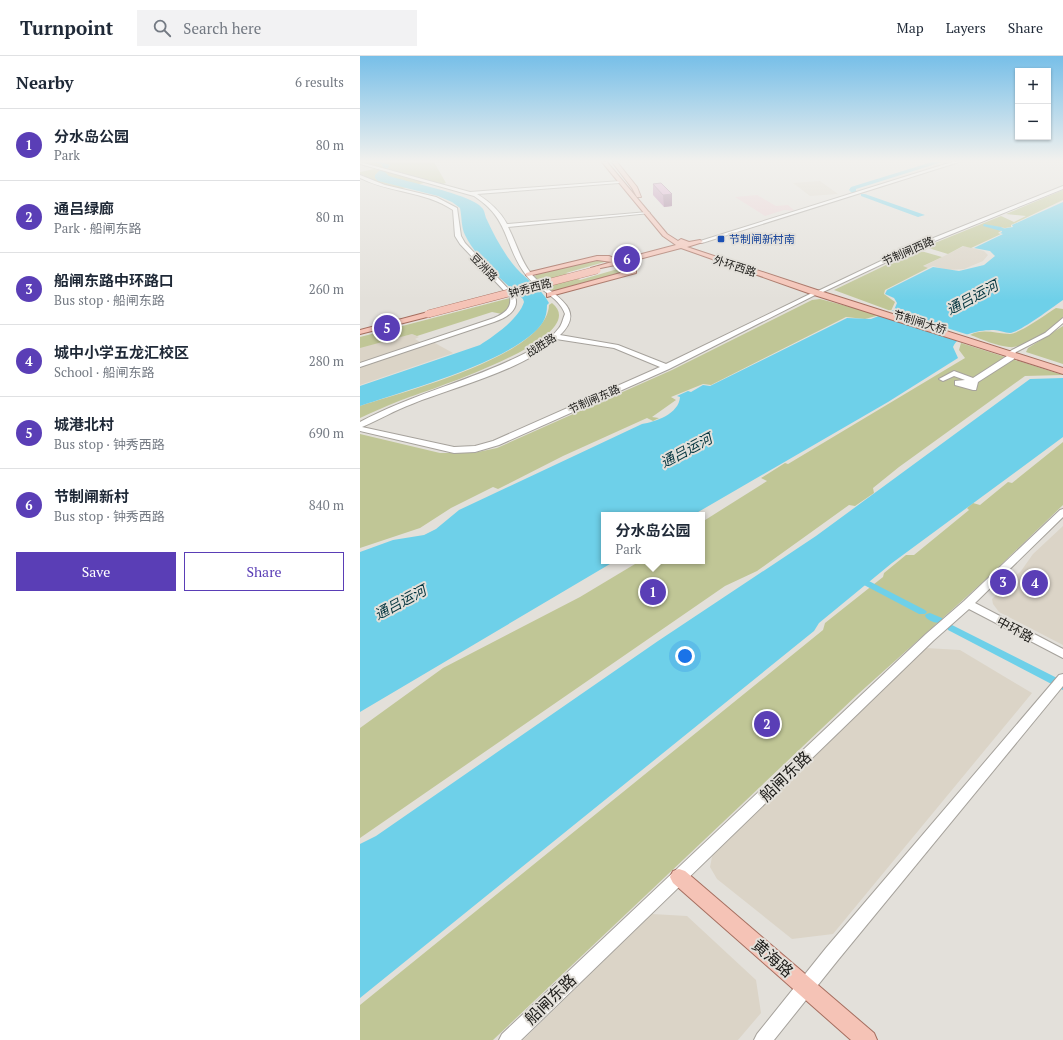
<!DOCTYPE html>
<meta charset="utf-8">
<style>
:root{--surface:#fff;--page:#f2f2f3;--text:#1f2937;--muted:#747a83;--line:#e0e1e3;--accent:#5a3eb6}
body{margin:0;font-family:"PT Serif","Noto Sans SC",serif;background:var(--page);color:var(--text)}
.controls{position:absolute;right:12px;top:12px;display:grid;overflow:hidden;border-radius:0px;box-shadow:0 1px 3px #0004}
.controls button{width:36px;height:36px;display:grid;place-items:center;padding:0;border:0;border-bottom:1px solid var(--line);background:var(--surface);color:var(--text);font:20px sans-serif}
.you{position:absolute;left:325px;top:600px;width:14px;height:14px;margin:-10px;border:3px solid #fff;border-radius:50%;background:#1a73e8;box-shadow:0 0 0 6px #1a73e833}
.badge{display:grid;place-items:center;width:26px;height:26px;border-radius:50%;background:var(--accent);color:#fff;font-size:13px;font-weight:700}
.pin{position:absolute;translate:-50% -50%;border:2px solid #fff;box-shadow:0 1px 4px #0006}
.popup{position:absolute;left:241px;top:456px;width:104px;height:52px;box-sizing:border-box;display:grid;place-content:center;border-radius:0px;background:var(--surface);filter:drop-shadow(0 1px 3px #0005);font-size:13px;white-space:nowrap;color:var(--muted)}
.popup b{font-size:15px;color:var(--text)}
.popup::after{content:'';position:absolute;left:50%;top:100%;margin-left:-8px;border:8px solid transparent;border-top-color:var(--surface)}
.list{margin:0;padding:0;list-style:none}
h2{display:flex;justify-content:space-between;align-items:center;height:52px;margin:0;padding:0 16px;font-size:17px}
h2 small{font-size:13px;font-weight:400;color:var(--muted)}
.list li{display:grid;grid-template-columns:26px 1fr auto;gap:12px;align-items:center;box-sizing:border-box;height:72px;padding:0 16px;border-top:1px solid var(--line)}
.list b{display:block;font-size:15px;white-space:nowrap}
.list p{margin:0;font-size:13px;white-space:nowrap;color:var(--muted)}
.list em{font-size:13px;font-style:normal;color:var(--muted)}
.actions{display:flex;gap:8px;padding:12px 16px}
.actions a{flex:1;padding:9px 0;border:1px solid var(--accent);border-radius:0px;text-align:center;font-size:14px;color:var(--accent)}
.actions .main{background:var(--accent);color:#fff}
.icon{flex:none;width:22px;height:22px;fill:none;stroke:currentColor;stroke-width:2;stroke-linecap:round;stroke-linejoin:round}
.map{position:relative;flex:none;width:703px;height:984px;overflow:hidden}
header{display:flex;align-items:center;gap:24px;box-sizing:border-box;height:56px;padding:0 20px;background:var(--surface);border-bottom:1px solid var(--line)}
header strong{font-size:19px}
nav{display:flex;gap:22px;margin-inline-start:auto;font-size:14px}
.search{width:280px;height:36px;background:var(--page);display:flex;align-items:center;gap:10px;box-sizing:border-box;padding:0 14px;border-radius:0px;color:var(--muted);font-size:15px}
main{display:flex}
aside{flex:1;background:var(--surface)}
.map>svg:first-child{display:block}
.built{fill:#dbd4c7}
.industrial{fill:#eacfd2}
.green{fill:#c0c696}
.water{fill:#6ed0e9}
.pier{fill:#e3e0da}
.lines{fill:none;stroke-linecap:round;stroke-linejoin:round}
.canal{fill:#6ed0e9;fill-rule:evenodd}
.river{fill:#6ed0e9;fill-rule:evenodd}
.minor-casing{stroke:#a6a29c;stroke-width:2}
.major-casing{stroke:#a56e5f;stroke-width:2}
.minor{fill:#fff;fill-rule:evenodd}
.major{fill:#f5c3b6;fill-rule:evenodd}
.major-bridge-casing{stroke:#a56e5f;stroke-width:8;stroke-linecap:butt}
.major-bridge{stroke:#f5c3b6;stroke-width:7}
.wall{fill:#b983ad}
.shaded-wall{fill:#966a8d}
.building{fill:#d798c9;stroke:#966a8d}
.transit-dot{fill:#1a4fb4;stroke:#e3e0da;stroke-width:1.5}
.labels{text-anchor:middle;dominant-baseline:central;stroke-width:4;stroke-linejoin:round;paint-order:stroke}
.far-transit-label{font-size:11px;fill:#164399;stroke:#e3e0da;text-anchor:start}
.far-street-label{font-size:11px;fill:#1c1b18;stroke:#e3e0da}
.street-label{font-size:13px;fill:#1c1b18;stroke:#e3e0da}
.water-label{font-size:14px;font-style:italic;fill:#04353f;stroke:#e3e0da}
.near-street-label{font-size:16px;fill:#1c1b18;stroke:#e3e0da}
</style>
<header>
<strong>Turnpoint</strong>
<div class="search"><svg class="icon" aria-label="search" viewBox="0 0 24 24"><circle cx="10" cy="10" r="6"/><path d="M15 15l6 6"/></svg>Search here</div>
<nav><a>Map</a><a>Layers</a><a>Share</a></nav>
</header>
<main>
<aside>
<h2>Nearby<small>6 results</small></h2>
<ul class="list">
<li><span class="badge">1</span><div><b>分水岛公园</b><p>Park</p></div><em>80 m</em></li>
<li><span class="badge">2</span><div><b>通吕绿廊</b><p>Park · 船闸东路</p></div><em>80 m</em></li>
<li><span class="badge">3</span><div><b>船闸东路中环路口</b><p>Bus stop · 船闸东路</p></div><em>260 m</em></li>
<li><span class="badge">4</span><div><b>城中小学五龙汇校区</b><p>School · 船闸东路</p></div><em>280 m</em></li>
<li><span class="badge">5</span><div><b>城港北村</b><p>Bus stop · 钟秀西路</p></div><em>690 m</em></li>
<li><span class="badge">6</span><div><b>节制闸新村</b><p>Bus stop · 钟秀西路</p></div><em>840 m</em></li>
</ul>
<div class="actions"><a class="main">Save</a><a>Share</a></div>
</aside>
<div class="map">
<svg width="703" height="984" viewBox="0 0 703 984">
<rect width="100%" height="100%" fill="#e3e0da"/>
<path class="built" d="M460,125L478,138L450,140L433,127Z
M604,190L624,195L628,199L623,205L604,213L587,214L573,210L568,212L562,211Z
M52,278L59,281L55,283L62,287L0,307V291Z
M73,286L93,297L0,329V311Z
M703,470V589L639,556L633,548L632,543L661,515L673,498Z
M566,592L600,594L672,637L473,878L432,883L357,823L350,811L353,796Z
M292,858L327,860L396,924L401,957L378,984H163Z"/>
<path class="industrial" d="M397,139L416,150L428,149L435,155L424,154L405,160L375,141Z"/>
<path class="green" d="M1,106H74L86,127L83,128Z
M14,113L68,126L39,133L0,120V116Z
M703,134V144L651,169V171L645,172L626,169L639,174L641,175L638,177L641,178L611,192L603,190L588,198L565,191L641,160L654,166L666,160L646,158Z
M561,195L582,201L563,210L568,212L525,234L524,238L535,246L531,255L474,234L553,196Z
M238,203L248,205L206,217L220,224L261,212L270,215L195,235L187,233L174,221L177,218Z
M150,242L153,245L147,255L142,258L132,256L57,280L52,278L0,292V281Z
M460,243L520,259L505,263L486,261L351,329L343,328L311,341L316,344L292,361L299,362L293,365L287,362L203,400L138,433L133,431L91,452L60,472L0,492V378L80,397H113L137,392L312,314L452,244Z
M192,247C236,282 59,337 39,345C26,350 13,356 0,362V350C42,336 187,300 189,249Z
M696,252L703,253V261C693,273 666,293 649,291C636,290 622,283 610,279C623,272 637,278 650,278C661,277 686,258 696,252Z
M703,270V308L666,296L668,292Z
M601,287L703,319L665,320L539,411L513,432L514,437L495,450L489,449L397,515L365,530L0,782V672L83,612L220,541L280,505H342V466L407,425L401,422L425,407L428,408L605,302L599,294Z
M703,386V449L623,526L497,639L133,984H0V949L463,574L465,567L523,521L524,517L546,499H554L609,454L607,452L613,447L620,449L648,426L652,427Z"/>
<path class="water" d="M12,106H21L30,109L25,116L29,120C47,126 115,139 123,153C125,156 125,161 127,164C134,179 142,194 152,207C162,221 181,231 189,247L187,249C187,255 186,261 183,266C159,304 43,335 0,350V330L120,289C134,280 159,263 164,246L163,243C144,226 116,202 105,179C101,171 102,161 100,152L92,146L78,140L18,125L15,122V119L23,111L21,108Z
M703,146V244C693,251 660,276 650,277C645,277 639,274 634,274C621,274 599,277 593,291L598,302L528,346L333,459H244V505H255L0,656V496L33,484L64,479L76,473L99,454L282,368C295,366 319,358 320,341L317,340L328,335L331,336L343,329L350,330L487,262L511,263L534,254L537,247L534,242L525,238L527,234L573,211L599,215L624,209L635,200L630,195L614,192L643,178L640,177L642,176L641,173L653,171L652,169Z
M703,322V381L532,507L459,567L454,575L0,942V788L16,780L298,585L456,480L670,323Z"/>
<path class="pier" d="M530,254L612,280L601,285L518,259Z"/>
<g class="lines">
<path class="canal" d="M507,524L565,554L567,556L565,558H559L504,529L502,527L504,525Z
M570,557L582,562L583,564L582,566C576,568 568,565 565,560L566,558Z
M592,569L703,625V634L588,574L587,572L588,570Z"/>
<path class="river" d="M572,106H582L496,133V137H492L489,134L491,131Z
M501,138H505L565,159L558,161L501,140Z
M624,168L641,171L645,173L641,175L623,170Z"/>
<g class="minor-casing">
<path id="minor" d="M0,106L110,136L261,125L259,127L117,138C130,146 140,155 147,168L288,156L290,157L148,171C156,186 160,203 170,216C184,237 231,249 200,279L258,289L306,308L454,236L459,237L309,313L139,389L115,396L94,397L0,375V366C48,340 102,327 151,304C168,296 188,287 199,272C202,269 203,262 205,258C199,240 176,233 166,219C143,189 151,164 114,140L0,108ZM196,283L254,292L300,311L133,385L115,390L94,391L2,371C19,364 35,354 52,348C94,331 164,314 196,283Z
M592,106H599L342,187L337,186Z
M0,119L25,129L76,141L97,152L101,180L105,187L155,240C160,254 146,262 134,266L0,311V307L134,262C143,258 152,253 150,241L100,188L95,180L93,154C65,135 30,137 0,122Z
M703,130V133L550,195L463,236L458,235L546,193Z
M703,262V267L689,279L656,296L654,299V303L618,326L616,334H613L595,329V325L605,324L594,320L583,325L579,323L594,315L613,322L647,300L646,298L652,294L685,277Z
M703,453V461L615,547L703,593V602L609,553L574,584L161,984H139L142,978L566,578L604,545L700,454Z
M703,618V630L478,904L414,984H394L397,978L466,892L699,619Z"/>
</g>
<g class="major-casing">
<path id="major" d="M242,106H247L307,178L318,185L321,183L329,186L340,184L343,186L327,191L457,234L703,312V318L451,238L321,192L264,207L276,215V217L187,241V237L268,215L261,210L260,208L231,214V212L252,206L237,204L168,220L166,219V217L237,200H249L259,204L316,189L303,180Z
M252,106H257L277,131L281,141H277L272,132Z
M68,256H71V260L0,278V274Z
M319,813L325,815L514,977L517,984H491L313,827L310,821L313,815Z"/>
</g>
<use href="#minor" class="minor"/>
<use href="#major" class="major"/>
<g class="major-bridge-casing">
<path id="major-bridge" d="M68,258L237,214"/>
</g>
<use href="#major-bridge" class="major-bridge"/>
</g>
<path class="wall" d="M293,128L312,138V150L304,151L293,139Z"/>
<path class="shaded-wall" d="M312,138V150L304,151L303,139Z"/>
<path class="building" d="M301,127L312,138L303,139L293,128Z"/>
<linearGradient id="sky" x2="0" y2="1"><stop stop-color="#77bfe8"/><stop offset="0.43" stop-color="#f2f1ee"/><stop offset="1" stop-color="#f2f1ee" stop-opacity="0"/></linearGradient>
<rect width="703" height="244" fill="url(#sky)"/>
<rect class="transit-dot" x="357" y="179" width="8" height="8" rx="2"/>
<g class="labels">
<g class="far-transit-label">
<text x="369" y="183">节制闸新村南</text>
</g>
<g class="far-street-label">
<text transform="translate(548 195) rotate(-24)">节制闸西路</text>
<text transform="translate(375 210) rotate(18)">外环西路</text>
<text transform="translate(124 211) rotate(46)">豆洲路</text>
<text transform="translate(170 232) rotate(-15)">钟秀西路</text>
<text transform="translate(560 266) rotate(17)">节制闸大桥</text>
<text transform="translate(181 289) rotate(-32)">战胜路</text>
<text transform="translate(234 343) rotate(-24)">节制闸东路</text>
</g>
<g class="street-label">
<text transform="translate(655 573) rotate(28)">中环路</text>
</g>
<g class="water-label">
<text transform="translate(612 241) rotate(-28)">通吕运河</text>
<text transform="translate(326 394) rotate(-28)">通吕运河</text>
<text transform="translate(40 546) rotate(-28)">通吕运河</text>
</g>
<g class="near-street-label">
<text transform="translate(425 720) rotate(-44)">船闸东路</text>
<text transform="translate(413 902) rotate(41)">黄海路</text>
<text transform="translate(190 943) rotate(-44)">船闸东路</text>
</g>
</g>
</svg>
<div class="controls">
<button>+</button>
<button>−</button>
</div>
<div class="you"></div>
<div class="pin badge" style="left:293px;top:536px">1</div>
<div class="popup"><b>分水岛公园</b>Park</div>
<div class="pin badge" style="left:407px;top:668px">2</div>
<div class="pin badge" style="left:643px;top:526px">3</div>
<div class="pin badge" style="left:675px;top:527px">4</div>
<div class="pin badge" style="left:27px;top:272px">5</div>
<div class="pin badge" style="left:267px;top:203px">6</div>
</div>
</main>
